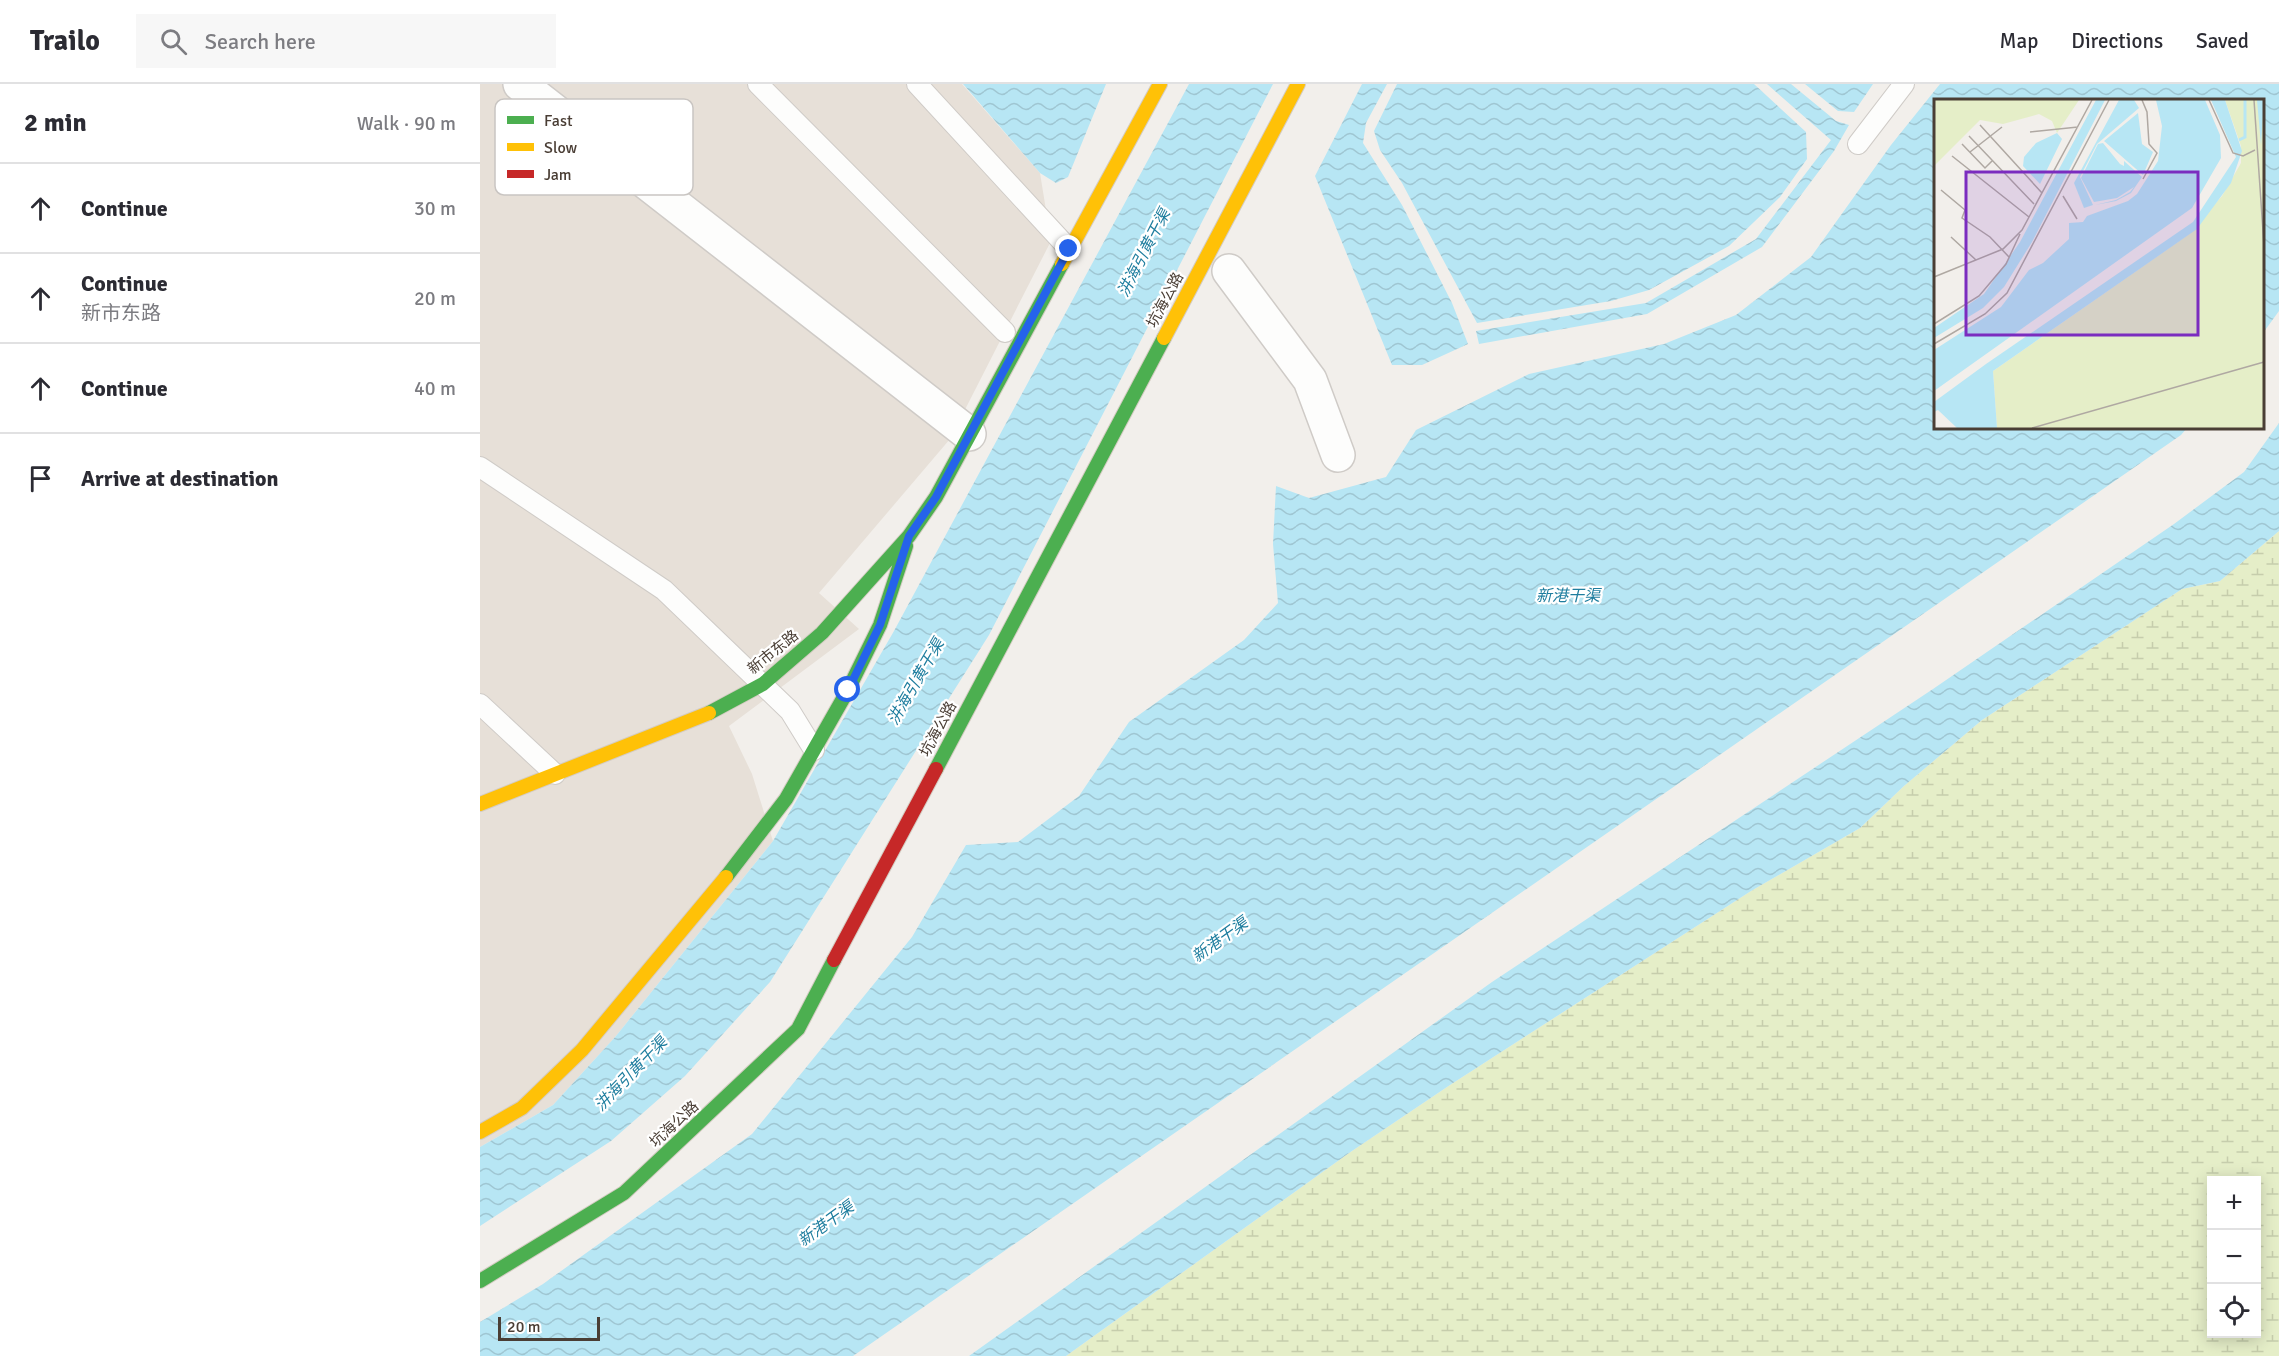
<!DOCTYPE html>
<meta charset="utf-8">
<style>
:root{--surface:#fff;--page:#f7f7f7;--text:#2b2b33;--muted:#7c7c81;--line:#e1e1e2}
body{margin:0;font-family:Signika,"Noto Sans SC",sans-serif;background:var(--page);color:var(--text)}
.controls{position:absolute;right:18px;bottom:18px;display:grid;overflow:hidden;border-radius:0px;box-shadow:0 3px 15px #0003}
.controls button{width:54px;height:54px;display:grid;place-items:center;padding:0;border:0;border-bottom:2px solid var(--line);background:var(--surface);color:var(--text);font:30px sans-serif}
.scale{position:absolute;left:18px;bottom:15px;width:102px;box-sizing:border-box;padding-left:6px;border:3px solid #4a3e35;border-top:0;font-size:16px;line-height:21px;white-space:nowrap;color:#4a3e35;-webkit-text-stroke:4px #fff;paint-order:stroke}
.stop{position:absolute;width:18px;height:18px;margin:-14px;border:4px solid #2563eb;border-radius:50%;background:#fff}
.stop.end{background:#2563eb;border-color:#fff;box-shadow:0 2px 6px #0008}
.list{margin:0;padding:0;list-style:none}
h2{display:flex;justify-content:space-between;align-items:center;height:78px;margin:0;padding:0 24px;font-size:26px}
h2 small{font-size:20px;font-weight:400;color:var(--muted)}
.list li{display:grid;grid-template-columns:39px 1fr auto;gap:18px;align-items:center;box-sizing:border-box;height:90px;padding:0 24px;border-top:2px solid var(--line)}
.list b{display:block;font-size:22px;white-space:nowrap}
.list p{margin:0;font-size:20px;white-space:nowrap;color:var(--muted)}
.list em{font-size:20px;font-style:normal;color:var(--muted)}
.icon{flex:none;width:33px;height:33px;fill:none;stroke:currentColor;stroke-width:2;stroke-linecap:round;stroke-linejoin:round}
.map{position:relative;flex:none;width:1799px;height:1272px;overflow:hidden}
header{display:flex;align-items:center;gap:36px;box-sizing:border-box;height:84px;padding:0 30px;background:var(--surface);border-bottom:2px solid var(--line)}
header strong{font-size:28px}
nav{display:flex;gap:33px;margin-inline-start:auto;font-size:21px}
.search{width:420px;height:54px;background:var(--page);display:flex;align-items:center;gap:15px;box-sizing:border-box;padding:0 21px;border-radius:0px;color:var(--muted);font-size:22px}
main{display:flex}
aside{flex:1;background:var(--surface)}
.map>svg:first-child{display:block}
.residential{fill:#e7e0d8}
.wetland{fill:url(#wetland-marsh);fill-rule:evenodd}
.water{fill:url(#water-waves)}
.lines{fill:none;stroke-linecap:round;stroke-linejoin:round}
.lane-casing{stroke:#cfcbc7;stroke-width:22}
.street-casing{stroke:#cfcbc7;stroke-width:36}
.fast-casing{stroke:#d4ccc2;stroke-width:16}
.slow-casing{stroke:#d4ccc2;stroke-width:16}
.jam-casing{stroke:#d4ccc2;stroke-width:16}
.lane{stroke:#fdfdfc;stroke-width:20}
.street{stroke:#fdfdfc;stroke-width:33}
.fast{stroke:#4caf50;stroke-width:14}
.slow{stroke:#ffc107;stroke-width:14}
.jam{stroke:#c62828;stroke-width:14}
.route{stroke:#2563eb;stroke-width:8}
.labels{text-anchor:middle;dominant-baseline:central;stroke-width:4.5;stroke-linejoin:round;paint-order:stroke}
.street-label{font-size:15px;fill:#4a3e35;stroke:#fff}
.water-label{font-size:16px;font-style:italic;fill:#1f7e9f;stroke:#fff}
.inset-river{fill:none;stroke:#b7e6f4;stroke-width:3}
.inset-road{fill:none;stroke:#afa8a2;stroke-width:1.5}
.view{fill:#7b2cbf;fill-opacity:0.15;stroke:#7b2cbf;stroke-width:3}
.inset-edge{fill:none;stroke:#4a3e35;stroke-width:3}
.key{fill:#fff;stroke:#c9c5c2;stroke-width:1.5}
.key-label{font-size:16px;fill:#4a3e35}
</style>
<header>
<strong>Trailo</strong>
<div class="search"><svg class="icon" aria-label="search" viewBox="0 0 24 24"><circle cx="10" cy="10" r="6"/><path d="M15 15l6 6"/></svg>Search here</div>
<nav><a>Map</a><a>Directions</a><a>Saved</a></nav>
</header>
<main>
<aside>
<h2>2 min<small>Walk · 90 m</small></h2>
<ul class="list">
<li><svg class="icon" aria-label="ahead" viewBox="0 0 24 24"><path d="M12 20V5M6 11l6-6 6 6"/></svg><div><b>Continue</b></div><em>30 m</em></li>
<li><svg class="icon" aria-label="ahead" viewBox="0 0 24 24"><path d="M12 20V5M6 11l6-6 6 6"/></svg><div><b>Continue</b><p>新市东路</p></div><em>20 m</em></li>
<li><svg class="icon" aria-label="ahead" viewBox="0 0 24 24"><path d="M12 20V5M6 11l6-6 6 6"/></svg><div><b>Continue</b></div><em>40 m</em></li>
<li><svg class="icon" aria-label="arrive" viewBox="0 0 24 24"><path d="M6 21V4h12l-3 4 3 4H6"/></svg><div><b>Arrive at destination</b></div></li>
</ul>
</aside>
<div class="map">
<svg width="1799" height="1272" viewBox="0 0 1799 1272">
<defs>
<pattern id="wetland-marsh" width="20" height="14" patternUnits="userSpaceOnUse" patternTransform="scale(1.5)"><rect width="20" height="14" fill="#e5eec8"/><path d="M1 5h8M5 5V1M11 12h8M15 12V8" fill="none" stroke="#c6cdac"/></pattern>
<pattern id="water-waves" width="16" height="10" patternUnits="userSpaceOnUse" patternTransform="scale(1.5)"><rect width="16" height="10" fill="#b7e6f4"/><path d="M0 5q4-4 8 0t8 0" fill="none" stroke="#9fc6d2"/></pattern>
</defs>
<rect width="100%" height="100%" fill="#f2efeb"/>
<path class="residential" d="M0,0H482L560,89L571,157L470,355L339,509L379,545L249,642L272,690L293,757L136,952L73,1021L0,1063Z"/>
<path class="wetland" d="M1799,447V1272H586L869,1069L970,1001L1271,807L1380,744L1424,702L1502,636L1702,505L1740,497ZM1732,1096H1776V1250H1732Z"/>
<path class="water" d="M483,0H626L588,93L576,99L560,89Z
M709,0H793L509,551L290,898L205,992L131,1057L0,1142V1063L73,1021L136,952L293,757L414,547Z
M882,0H907L886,39L883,59L922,121L972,219L988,260L942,281H912L835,92Z
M917,0H1274L1326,48L1327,75L1300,113L1249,162L1169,206L1131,217L997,239L922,99L900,66L894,47Z
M1287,0H1311L1356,37L1369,41L1354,67L1282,163L1167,230L999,260L996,247L1166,219L1276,155L1351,56Z
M1325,0H1393L1374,28L1358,27Z
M1460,0H1799V227L1783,249L1782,16H1456V344H1707L1701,351L373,1272H0V1238L63,1200L272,1050L432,853L486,761L538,758L599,712L649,638L764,556L798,519L793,460L796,402L829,414L906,393L936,346L1049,290L1184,260L1256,231L1331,173L1411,61Z
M1799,339V447L1740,497L1702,505L1502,636L1424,702L1380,744L1271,807L970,1001L869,1069L586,1272H489L1012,898L1453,605L1694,440L1764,388Z"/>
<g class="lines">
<g class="lane-casing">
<path id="lane" d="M278,0L525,248
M437,0L589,165
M1378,60L1424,0
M0,383L184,506L310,627L334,666
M0,620L75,690"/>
</g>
<g class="street-casing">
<path id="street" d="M40,0L489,350
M749,187L830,296L858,371"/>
</g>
<g class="fast-casing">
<path id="fast" d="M229,629L283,600L342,549L429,452L456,413L582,180
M456,685L684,254
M246,793L306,715L368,606L400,541L426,462
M0,1197L144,1109L318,945L354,876"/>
</g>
<g class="slow-casing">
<path id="slow" d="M582,180L680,0
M684,254L818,0
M0,720L229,629
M0,1048L42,1024L102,966L246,793"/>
</g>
<g class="jam-casing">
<path id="jam" d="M354,876L456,685"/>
</g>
<use href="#lane" class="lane"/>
<use href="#street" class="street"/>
<use href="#fast" class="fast"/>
<use href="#slow" class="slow"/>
<use href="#jam" class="jam"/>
</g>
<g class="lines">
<path class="route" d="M368,606L400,541L429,452L456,413L589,165"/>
</g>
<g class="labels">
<g class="street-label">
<text transform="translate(685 216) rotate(-62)">坑海公路</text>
<text transform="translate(293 568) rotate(-39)">新市东路</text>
<text transform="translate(458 645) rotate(-62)">坑海公路</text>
<text transform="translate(194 1040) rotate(-43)">坑海公路</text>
</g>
<g class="water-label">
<text transform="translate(664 169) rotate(-63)">汫海引黄干渠</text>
<text x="1088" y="512">新港干渠</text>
<text transform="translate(436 598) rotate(-60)">汫海引黄干渠</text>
<text transform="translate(740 856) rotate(-36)">新港干渠</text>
<text transform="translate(151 990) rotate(-46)">汫海引黄干渠</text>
<text transform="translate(346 1140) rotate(-36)">新港干渠</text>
</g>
</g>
<g transform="translate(1454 15)">
<rect width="330" height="330" fill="#f2efeb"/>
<path d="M0,1H145L123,34L118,22L105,15L69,25L46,21L0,67Z" fill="#e5eec8"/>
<path d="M291,1H330V329H63L59,272L251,138L288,97L307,64V47Z" fill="#e5eec8"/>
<path d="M162,1H171L98,143L70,188L49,209L0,239V229L50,195L86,143ZM185,1H200L205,9L163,45L146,78L159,106L150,109L140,84ZM222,1H271L286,36L287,59L258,109L0,292V251L67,208L95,171L109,164L135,140V124L149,123L153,117L194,102L203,95L224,62L228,27ZM277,1H291L308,52L297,84L263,130L59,272L63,329H23L4,311L0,313V303L52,265L259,123L302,58ZM323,1H330L327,46ZM204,14L208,45L219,53L209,76L170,42ZM123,34L128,40L106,85L89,67L90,58L102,44ZM169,44L186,65L190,67V62L208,78L197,94L182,102L161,106L182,101L196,93L200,88L183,99L160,103L147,79L164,45Z" fill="#b7e6f4"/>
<path class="inset-river" d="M305,41L311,38V1"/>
<path class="inset-road" d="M208,1L213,13L215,45L223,54L209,80M275,1L299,54L309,57L321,51M320,1L330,147M46,26L108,94M96,33L144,28M35,37L100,105M28,45L51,69L58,62M36,53L68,28M18,57L95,118M7,91L31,111L28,119L56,138L75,158M129,97L143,120M17,138L42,161M0,178L69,150L88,131L158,1M0,225L45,197L72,165L86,135M0,245L51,215L73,194L175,1M98,329L330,263"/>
<path class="view" d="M32,73H264V236H32Z"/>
<rect width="330" height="330" class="inset-edge"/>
</g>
<rect x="15" y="15" width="198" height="96" rx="9" class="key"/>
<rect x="27" y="32" width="27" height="8" fill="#4caf50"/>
<rect x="27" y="59" width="27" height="8" fill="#ffc107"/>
<rect x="27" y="86" width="27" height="8" fill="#c62828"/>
<g class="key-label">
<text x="64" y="42">Fast</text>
<text x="64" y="69">Slow</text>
<text x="64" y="96">Jam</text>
</g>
</svg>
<div class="controls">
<button>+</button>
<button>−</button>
<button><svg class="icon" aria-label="locate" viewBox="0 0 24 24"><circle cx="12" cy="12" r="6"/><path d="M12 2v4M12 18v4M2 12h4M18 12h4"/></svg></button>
</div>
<div class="scale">20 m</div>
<div class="stop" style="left:368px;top:606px"></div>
<div class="stop end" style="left:589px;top:165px"></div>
</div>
</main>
